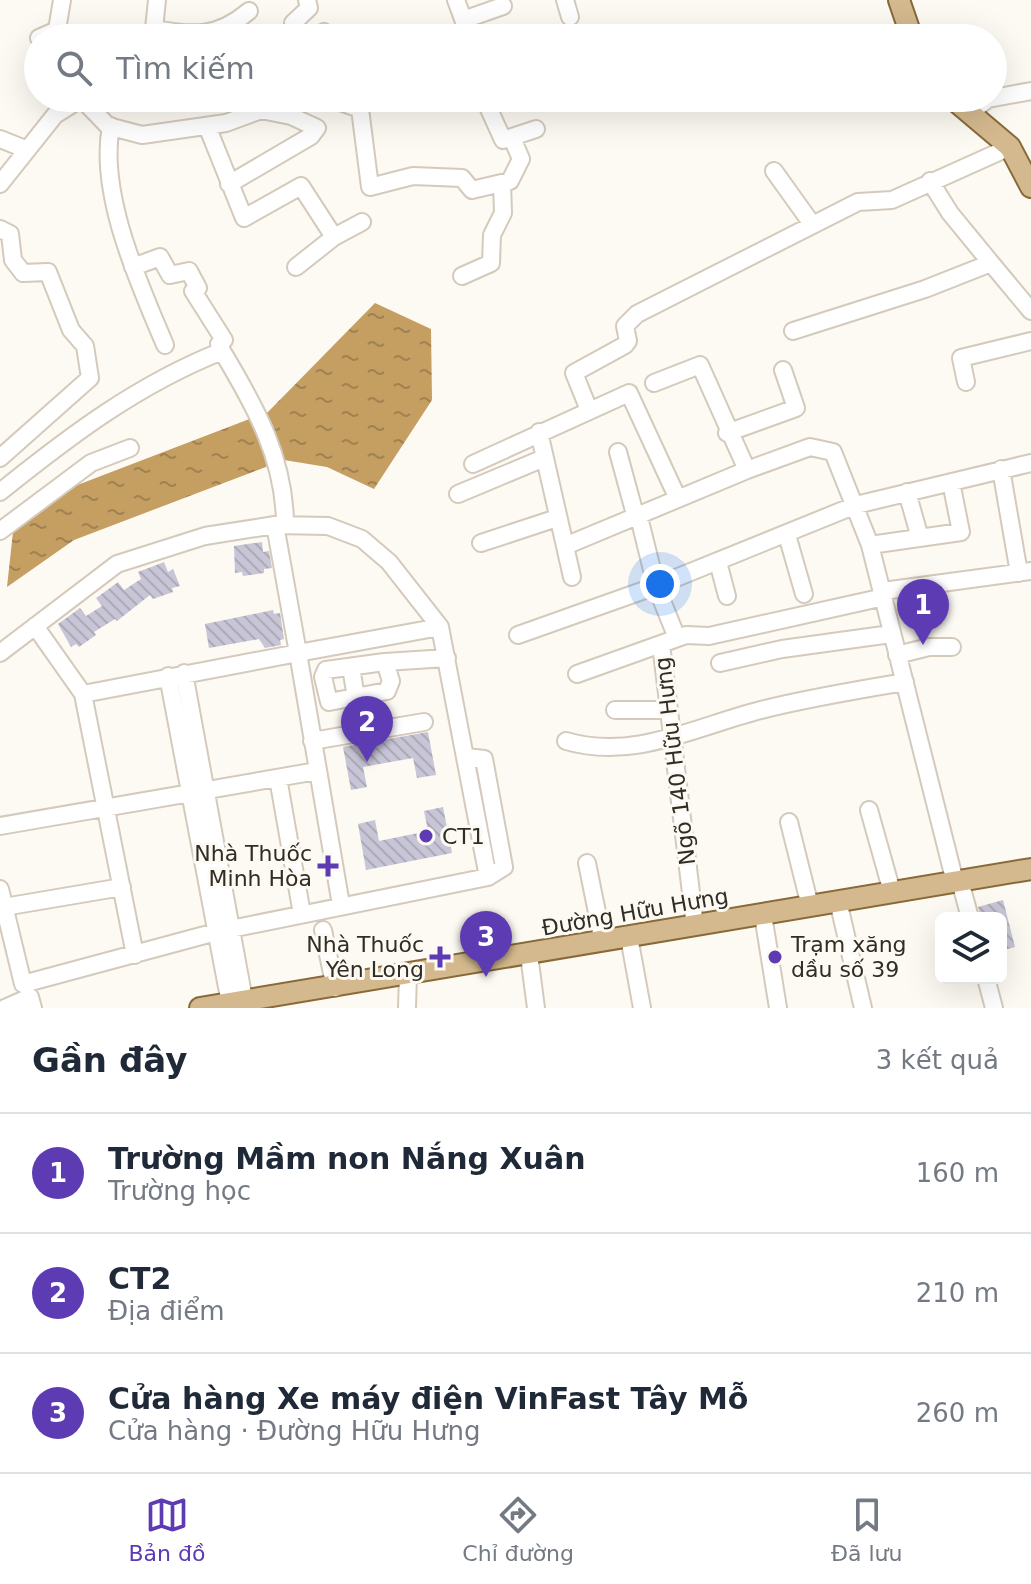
<!DOCTYPE html>
<html lang="vi">
<meta charset="utf-8">
<style>
:root{--surface:#fff;--page:#f2f2f3;--text:#1f2937;--muted:#747a83;--line:#e0e1e3;--accent:#5c3bb3}
body{margin:0;font-family:"DejaVu Sans",sans-serif;background:var(--page);color:var(--text)}
.controls{position:absolute;right:24px;bottom:24px;display:grid;overflow:hidden;border-radius:12px;box-shadow:0 8px 32px #0002}
.controls button{width:72px;height:72px;display:grid;place-items:center;padding:0;border:0;border-bottom:2px solid var(--line);background:var(--surface);color:var(--text);font:40px sans-serif}
.you{position:absolute;left:660px;top:584px;width:28px;height:28px;margin:-20px;border:6px solid #fff;border-radius:50%;background:#1a73e8;box-shadow:0 0 0 12px #1a73e833}
.badge{display:grid;place-items:center;width:52px;height:52px;border-radius:50%;background:var(--accent);color:#fff;font-size:26px;font-weight:700}
.pin{position:absolute;translate:-50% -66px;filter:drop-shadow(0 2px 4px #0008)}
.pin::after{content:'';position:absolute;top:42px;width:28px;height:24px;background:inherit;clip-path:polygon(0 0,100% 0,50% 100%)}
.list{margin:0;padding:0;list-style:none}
h2{display:flex;justify-content:space-between;align-items:center;height:104px;margin:0;padding:0 32px;font-size:34px}
h2 small{font-size:26px;font-weight:400;color:var(--muted)}
.list li{display:grid;grid-template-columns:52px 1fr auto;gap:24px;align-items:center;box-sizing:border-box;height:120px;padding:0 32px;border-top:2px solid var(--line)}
.list b{display:block;font-size:30px;white-space:nowrap}
.list p{margin:0;font-size:26px;white-space:nowrap;color:var(--muted)}
.list em{font-size:26px;font-style:normal;color:var(--muted)}
.icon{flex:none;width:44px;height:44px;fill:none;stroke:currentColor;stroke-width:2;stroke-linecap:round;stroke-linejoin:round}
.map{position:relative;flex:none;width:1031px;height:1008px;overflow:hidden}
.search{position:absolute;background:var(--surface);box-shadow:0 8px 32px #0002;left:24px;right:24px;top:24px;height:88px;display:flex;align-items:center;gap:20px;box-sizing:border-box;padding:0 28px;border-radius:44px;color:var(--muted);font-size:30px}
.sheet{height:464px;background:var(--surface)}
nav{display:flex;justify-content:space-around;align-items:center;box-sizing:border-box;height:112px;border-top:2px solid var(--line);background:var(--surface);font-size:22px;color:var(--muted)}
nav a{display:grid;justify-items:center;gap:4px}
nav .on{color:var(--accent)}
.map>svg:first-child{display:block}
.water{fill:url(#water-ripples)}
.building{fill:url(#building-back-hatch)}
.lines{fill:none;stroke-linecap:round;stroke-linejoin:round}
.minor-casing{stroke:#d4cabc;stroke-width:20}
.major-casing{stroke:#886a38;stroke-width:24}
.minor{stroke:#fff;stroke-width:16}
.major{stroke:#d4b98e;stroke-width:20}
.poi-dot{fill:#5c3bb3;stroke:#fdf9f3;stroke-width:3}
.labels{text-anchor:middle;dominant-baseline:central;stroke-width:6;stroke-linejoin:round;paint-order:stroke}
.street-label{font-size:22px;fill:#302c26;stroke:#fdf9f3}
.poi-label{font-size:22px;fill:#302c26;stroke:#fdf9f3;text-anchor:start}
</style>
<div class="map">
<svg width="1031" height="1008" viewBox="0 0 1031 1008">
<defs>
<pattern id="water-ripples" width="26" height="14" patternUnits="userSpaceOnUse" patternTransform="scale(2)"><rect width="26" height="14" fill="#c59e62"/><path d="M2 4q2-2 4 0t4 0M15 11q2-2 4 0t4 0" fill="none" stroke="#a08151"/></pattern>
<pattern id="building-back-hatch" width="6" height="6" patternUnits="userSpaceOnUse" patternTransform="scale(2)"><rect width="6" height="6" fill="#c8c6d6"/><path d="M-1 5l2 2M0 0l6 6M5-1l2 2" fill="none" stroke="#acaab8"/></pattern>
</defs>
<rect width="100%" height="100%" fill="#fdf9f3"/>
<path class="water" d="M375,303L431,329L432,400L374,489L327,467L284,460L74,540L7,587L13,532L67,489L268,412Z"/>
<path class="building" d="M262,542L263,552L269,551L272,568L264,569V573L243,576L242,572L235,573L234,546Z
M164,562L168,572L173,569L180,586L172,588L173,592L153,599L150,595L117,621L115,619L94,632L96,635L79,647L76,644L71,647L58,624L80,608L86,616L102,606L96,598L110,588L118,582L124,590L141,579L138,572Z
M273,610L274,614L280,613L284,639L280,640L281,645L265,648L259,639L209,648L205,624Z
M428,732L436,775L417,778L413,758L363,767L367,787L351,790L343,747Z
M443,807L452,853L366,870L358,824L375,820L379,841L428,831L424,811Z
M1003,900L1015,947L1001,951V918H981L978,907Z"/>
<g class="lines">
<g class="minor-casing">
<path id="minor" d="M307,0L309,8L293,23L307,38
M456,0L470,38
M565,0L570,17
M466,19L503,6
M154,29C194,36 217,38 249,11
M57,30L62,0
M149,37L154,29L157,0
M39,38L57,30L60,38
M314,38L324,32L331,38
M81,98L108,126L142,135L226,123L261,110L291,116L317,128L311,136L229,184
M329,98L360,109L370,187L413,176L462,178L472,190L510,181L521,159L512,138
M484,98L503,140L536,129
M971,112L988,99L1031,91
M111,126C98,194 139,283 165,345
M207,126L244,218L301,186L334,237
M0,139L25,149
M774,171L812,224
M930,181L950,213L991,263
M0,184L55,115L82,98
M0,229L10,234L13,260L23,273L48,272L71,330L85,346L90,378L0,458
M133,267L160,257L170,275L189,271L198,288L193,291L224,340L219,344L222,351
M296,267L334,237L362,222
M462,276L491,263L492,235L503,213L502,183
M793,331L925,289L991,263L1031,311
M222,351C255,406 285,459 285,525
M966,382L961,358L1031,341
M654,383L700,365L747,470
M589,410L574,373L625,345L628,341L625,326L637,314L858,202L892,200L1010,147
M539,432L565,546L747,470L810,447L833,452L870,545L955,882
M727,433L796,408L783,370
M618,452L636,518
M473,464L629,393L678,499
M1001,469L1019,573
M0,492C71,435 137,385 222,351
M907,492L920,538
M458,494L544,458
M639,517L656,586L677,638
M0,531L91,463L130,448
M787,535L804,594
M481,543L557,518
M870,545L961,532L951,482
M565,546L572,577
M718,562L727,596
M883,591L1031,571
M35,626L83,694L135,955
M518,635L656,586L856,505L1031,463
M661,644L695,926
M0,653L117,564L205,536L275,525L328,526L362,539L389,562L440,627L488,877
M897,655L929,647H952
M385,662L391,681L387,691L329,702L323,677L326,670L377,663L385,662L447,658
M720,663L782,649L891,634
M351,667L356,698
M184,673L244,1000
M577,674L686,635L709,636L884,597
M168,676L230,1003
M83,694L298,653L275,525
M615,710H669
M312,741L424,722
M566,741C634,761 697,726 761,710C808,698 857,690 905,682
M278,778L302,914
M869,810L892,892
M789,822L810,906
M0,826L317,771
M587,863L603,942
M960,881L970,918
M0,889L23,984L216,932L488,877L504,867L484,759L467,757
M838,901L863,1008
M341,905L298,653L440,627
M4,907L122,887
M763,915L778,1008
M323,930L335,988
M629,937L642,1008
M529,955L536,1008
M986,978L994,1008
M5,1008L30,997L33,1008
M407,1008L408,975"/>
</g>
<g class="major-casing">
<path id="major" d="M899,0L912,38
M952,98L1010,147L1031,187
M200,1008L1031,869"/>
</g>
<use href="#minor" class="minor"/>
<use href="#major" class="major"/>
</g>
<g class="poi-dot">
<circle cx="426" cy="836" r="8"/>
<path d="M324 854h8v8h8v8h-8v8h-8v-8h-8v-8h8z"/>
<path d="M436 945h8v8h8v8h-8v8h-8v-8h-8v-8h8z"/>
<circle cx="775" cy="957" r="8"/>
</g>
<g class="labels">
<g class="street-label">
<text transform="translate(675 761) rotate(-97)">Ngõ 140 Hữu Hưng</text>
<text transform="translate(635 912) rotate(-10)">Đường Hữu Hưng</text>
</g>
<g class="poi-label">
<text x="442" y="836">CT1</text>
<text x="312" y="853" text-anchor="end">Nhà Thuốc<tspan x="312" dy="25">Minh Hòa</tspan></text>
<text x="424" y="944" text-anchor="end">Nhà Thuốc<tspan x="424" dy="25">Yên Long</tspan></text>
<text x="791" y="944">Trạm xăng<tspan x="791" dy="25">dầu số 39</tspan></text>
</g>
</g>
</svg>
<div class="controls">
<button><svg class="icon" aria-label="layers" viewBox="0 0 24 24"><path d="M12 4l9 5-9 5-9-5zM3 14l9 5 9-5"/></svg></button>
</div>
<div class="you"></div>
<div class="pin badge" style="left:923px;top:645px">1</div>
<div class="pin badge" style="left:367px;top:762px">2</div>
<div class="pin badge" style="left:486px;top:977px">3</div>
<div class="search"><svg class="icon" aria-label="search" viewBox="0 0 24 24"><circle cx="10" cy="10" r="6"/><path d="M15 15l6 6"/></svg>Tìm kiếm</div>
</div>
<section class="sheet">
<h2>Gần đây<small>3 kết quả</small></h2>
<ul class="list">
<li><span class="badge">1</span><div><b>Trường Mầm non Nắng Xuân</b><p>Trường học</p></div><em>160 m</em></li>
<li><span class="badge">2</span><div><b>CT2</b><p>Địa điểm</p></div><em>210 m</em></li>
<li><span class="badge">3</span><div><b>Cửa hàng Xe máy điện VinFast Tây Mỗ</b><p>Cửa hàng · Đường Hữu Hưng</p></div><em>260 m</em></li>
</ul>
</section>
<nav>
<a class="on"><svg class="icon" aria-label="map" viewBox="0 0 24 24"><path d="M3 6l6-2 6 2 6-2v14l-6 2-6-2-6 2zM9 4v14M15 6v14"/></svg>Bản đồ</a>
<a><svg class="icon" aria-label="directions" viewBox="0 0 24 24"><path d="M12 3l9 9-9 9-9-9zM9 14v-3h6M13 9l2 2-2 2"/></svg>Chỉ đường</a>
<a><svg class="icon" aria-label="saved" viewBox="0 0 24 24"><path d="M7 4h10v16l-5-4-5 4z"/></svg>Đã lưu</a>
</nav>
